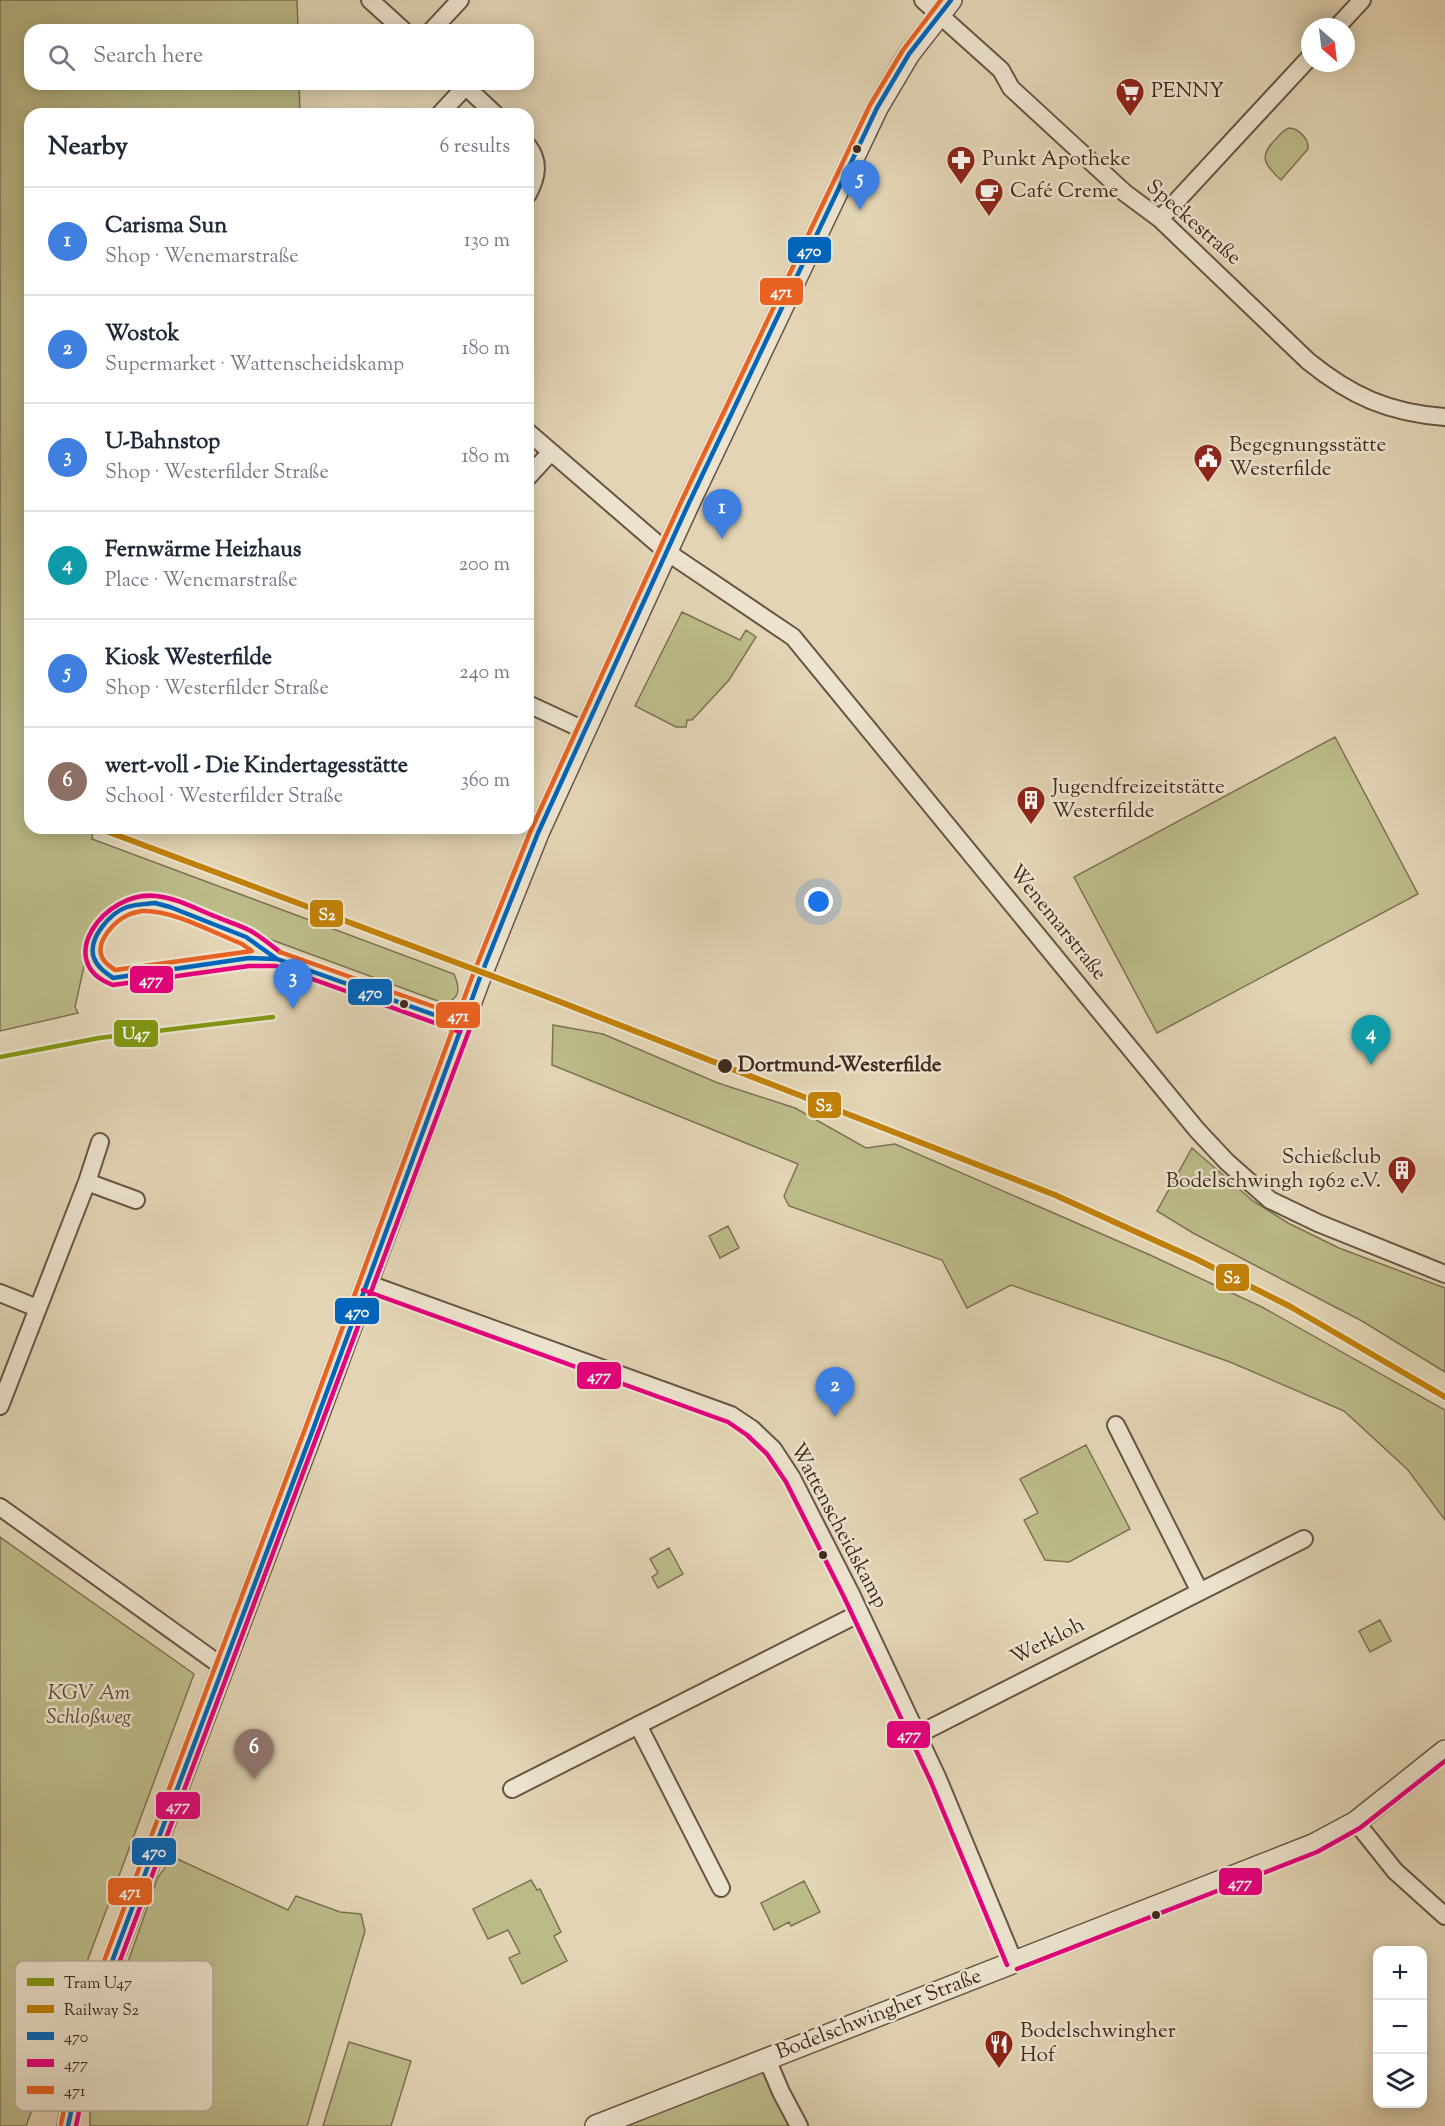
<!DOCTYPE html>
<meta charset="utf-8">
<style>
:root{--surface:#fff;--page:#f2f2f3;--text:#1f2937;--muted:#747a83;--line:#e0e1e3;--accent:#111827}
body{margin:0;font-family:"Sorts Mill Goudy",serif;background:var(--page);color:var(--text)}
.controls{position:absolute;right:18px;bottom:18px;display:grid;overflow:hidden;border-radius:12px;box-shadow:0 3px 15px #0003}
.controls button{width:54px;height:54px;display:grid;place-items:center;padding:0;border:0;border-bottom:2px solid var(--line);background:var(--surface);color:var(--text);font:30px sans-serif}
.compass{position:absolute;left:1301px;top:18px;width:54px;height:54px;border-radius:50%;background:var(--surface);box-shadow:0 3px 15px #0003;rotate:152deg}
.you{position:absolute;left:819px;top:902px;width:21px;height:21px;margin:-15px;border:4px solid #fff;border-radius:50%;background:#1a73e8;box-shadow:0 0 0 9px #1a73e833}
.badge{display:grid;place-items:center;width:39px;height:39px;border-radius:50%;background:var(--accent);color:#fff;font-size:20px;font-weight:700}
.pin{position:absolute;translate:-50% -50px;filter:drop-shadow(0 2px 3px #0008)}
.pin::after{content:'';position:absolute;top:32px;width:21px;height:18px;background:inherit;clip-path:polygon(0 0,100% 0,50% 100%)}
.list{margin:0;padding:0;list-style:none}
h2{display:flex;justify-content:space-between;align-items:center;height:78px;margin:0;padding:0 24px;font-size:26px}
h2 small{font-size:20px;font-weight:400;color:var(--muted)}
.list li{display:grid;grid-template-columns:39px 1fr auto;gap:18px;align-items:center;box-sizing:border-box;height:108px;padding:0 24px;border-top:2px solid var(--line)}
.list b{display:block;font-size:22px;white-space:nowrap}
.list p{margin:0;font-size:20px;white-space:nowrap;color:var(--muted)}
.list em{font-size:20px;font-style:normal;color:var(--muted)}
.icon{flex:none;width:33px;height:33px;fill:none;stroke:currentColor;stroke-width:2;stroke-linecap:round;stroke-linejoin:round}
.map{position:relative;flex:none;width:1445px;height:2126px;overflow:hidden}
.search{position:absolute;background:var(--surface);box-shadow:0 3px 15px #0003;left:24px;top:24px;width:510px;height:66px;display:flex;align-items:center;gap:15px;box-sizing:border-box;padding:0 21px;border-radius:18px;color:var(--muted);font-size:22px}
.panel{position:absolute;background:var(--surface);box-shadow:0 3px 15px #0003;left:24px;top:108px;width:510px;height:726px;border-radius:18px}
.map>svg:first-child{display:block}
.green{fill:#bb8;stroke:#7e7253;stroke-width:1.5}
.lines{fill:none;stroke-linecap:round;stroke-linejoin:round}
.minor-casing{stroke:#695444;stroke-width:20}
.tertiary-casing{stroke:#695444;stroke-width:24}
.minor{stroke:#ece3ce;stroke-width:16}
.tertiary{stroke:#ece3ce;stroke-width:21}
.bus-1-casing{stroke:#ece3ce;stroke-width:9}
.bus-2-casing{stroke:#ece3ce;stroke-width:9}
.bus-3-casing{stroke:#ece3ce;stroke-width:9}
.bus-1{stroke:#0065bd;stroke-width:4.5}
.bus-2{stroke:#e5007d;stroke-width:4.5}
.bus-3{stroke:#e96222;stroke-width:4.5}
.rail-1-casing{stroke:#ece3ce;stroke-width:10}
.rail-1{stroke:#c08109;stroke-width:6}
.tram-1-casing{stroke:#ece3ce;stroke-width:9}
.tram-1{stroke:#819712;stroke-width:4.5}
.bus-dot{fill:#412a1e;stroke:#ece3ce;stroke-width:2}
.labels{text-anchor:middle;dominant-baseline:central;stroke-width:5;stroke-linejoin:round;paint-order:stroke}
.poi-label{font-size:21px;fill:#412a1e;stroke:#ece3ce;text-anchor:start}
.street-label{font-size:21px;fill:#412a1e;stroke:#ece3ce}
.stop-label{font-size:21px;font-weight:bold;fill:#412a1e;stroke:#ece3ce;text-anchor:start}
.park-label{font-size:21px;font-style:italic;fill:#594733;stroke:#ece3ce}
.key{fill:#ece3ce;stroke:#b9ac99;stroke-width:1.5}
.key-label{font-size:16px;fill:#412a1e}
.line-badge{stroke:#ece3ce;stroke-width:2}
.badge-label{font-size:16px;text-anchor:middle;font-weight:bold;fill:#fff}
</style>
<div class="map">
<svg width="1445" height="2126" viewBox="0 0 1445 2126">
<rect width="100%" height="100%" fill="#e2d4b4"/>
<filter id="stains"><feTurbulence type="fractalNoise" baseFrequency=".00333" numOctaves="4"/><feColorMatrix values="0 0 0 0 .2 0 0 0 0 .09 0 0 0 0 .02 0 0 0 .5 -.17"/></filter>
<radialGradient id="worn" r=".72"><stop offset=".6" stop-color="#630" stop-opacity="0"/><stop offset="1" stop-color="#630" stop-opacity=".3"/></radialGradient>
<path class="green" d="M0,0H297L298,30H30V84H299L300,114H30V828H93L92,839L454,974C460,988 461,1000 443,1003L158,898L133,894L92,930L75,1007L78,1013L0,1031Z
M1290,128C1299,129 1309,139 1308,149L1281,180C1265,165 1258,157 1275,140C1280,135 1283,129 1290,128Z
M682,612L740,640L746,630L756,637L729,680L692,720H687L686,727H676L635,706Z
M1335,737L1418,894L1157,1033L1074,877Z
M553,1025L603,1034L718,1083L795,1108L866,1148L895,1144L1150,1255L1262,1307L1445,1410V1520L1408,1470L1344,1411L1230,1362L1011,1285L967,1308L942,1260L789,1206L784,1196L798,1164L552,1065Z
M1192,1148L1253,1201L1288,1223L1339,1248L1445,1288V1372L1362,1321L1193,1233L1157,1211Z
M728,1226L739,1248L720,1258L709,1236Z
M1086,1445L1130,1529L1069,1562L1045,1560L1024,1520L1038,1513L1020,1479Z
M0,1537L194,1674L26,2126H0Z
M669,1548L683,1574L658,1588L652,1577L658,1573L650,1559Z
M1380,1620L1391,1641L1370,1652L1359,1631Z
M173,1857L288,1910L296,1896L340,1912L361,1914L365,1931L307,2126H90V2098L106,2024L158,1877Z
M531,1880L537,1890L540,1889L561,1932L554,1936L567,1961L522,1984L509,1958L520,1953L508,1930L488,1939L473,1909Z
M804,1881L820,1912L791,1926L789,1922L774,1930L761,1903Z
M349,2042L411,2061L391,2126H323Z
M767,2059L799,2126H597Z"/>
<g class="lines">
<g class="minor-casing">
<path id="minor" d="M370,0L403,30
M923,0L1001,70L1011,88L1125,193L1160,219L1308,361C1351,396 1389,413 1445,417
M1337,27L1362,0
M432,30L460,0
M463,84L495,114
M440,114L466,86
M528,146C540,162 537,177 528,194
M1160,219L1310,57
M528,432L667,552L793,637L1197,1130L1227,1162L1270,1200L1318,1223L1445,1274
M528,477L551,452
M528,704L584,730
M87,1182L136,1200
M366,1283L731,1415L752,1429L773,1449L792,1478L851,1594L938,1779L1014,1962
M0,1293L37,1308
M0,1406L87,1182L100,1142
M1116,1425L1199,1590
M0,1507L223,1667
M638,1725L721,1888
M917,1735L1304,1539
M512,1789L860,1613
M1356,1822L1395,1871L1445,1916
M767,2059L781,2092L799,2126"/>
</g>
<g class="tertiary-casing">
<path id="tertiary" d="M68,2126L87,2038L105,1980L312,1432L479,980L538,833L688,505L877,108L909,54L951,0
M596,2126L1313,1845L1356,1822L1445,1751"/>
</g>
<use href="#minor" class="minor"/>
<use href="#tertiary" class="tertiary"/>
<g class="bus-1-casing">
<path id="bus-1" d="M155,903L170,907L246,937L277,959L249,958L113,978C106,973 97,967 94,958C87,939 110,913 127,907C136,904 146,904 155,903Z
M277,959L463,1025
M68,2126L87,2038L105,1980L312,1432L479,980L538,833L688,505L877,108L909,54L951,0"/>
</g>
<g class="bus-2-casing">
<path id="bus-2" d="M280,952C271,945 261,937 251,931C240,925 228,922 217,917C198,910 177,898 156,896C104,890 52,963 113,985L249,966H276L460,1032
M363,1290L728,1422L747,1435L767,1454L786,1482L844,1597L931,1782L1007,1965
M1017,1969L1317,1852L1360,1828L1445,1761
M76,2126L94,2040L112,1982L470,1028"/>
</g>
<g class="bus-3-casing">
<path id="bus-3" d="M142,911C171,909 214,933 242,944L252,951L115,970C110,966 104,963 102,957C95,941 115,921 128,915C132,913 137,912 142,911Z
M280,952L466,1018
M61,2124L80,2036L98,1977L305,1429L472,977L531,830L681,502L870,105L903,50L941,0"/>
</g>
<use href="#bus-1" class="bus-1"/>
<use href="#bus-2" class="bus-2"/>
<use href="#bus-3" class="bus-3"/>
<g class="rail-1-casing">
<path id="rail-1" d="M98,828L540,994L1055,1195L1198,1260L1291,1307L1445,1397"/>
</g>
<use href="#rail-1" class="rail-1"/>
<g class="tram-1-casing">
<path id="tram-1" d="M0,1057L99,1038L273,1017"/>
</g>
<use href="#tram-1" class="tram-1"/>
</g>
<defs>
<g id="supermarket-pin" transform="scale(1.5)"><path d="M0 17L-7.5 6A9.5 9.5 0 1 1 7.5 6Z" fill="#8f2418" stroke="#ece3ce"/><path d="M-6-5.5h2.5l.6 2H6L4.5 2H-2.5L-4.4-4H-6ZM-1.5 3.2a1.3 1.3 0 1 0 .1 0ZM3 3.2a1.3 1.3 0 1 0 .1 0Z" fill="#fff"/></g>
<g id="pharmacy-pin" transform="scale(1.5)"><path d="M0 17L-7.5 6A9.5 9.5 0 1 1 7.5 6Z" fill="#8f2418" stroke="#ece3ce"/><path d="M-2-6h4v4h4v4h-4v4h-4v-4h-4v-4h4Z" fill="#fff"/></g>
<g id="cafe-pin" transform="scale(1.5)"><path d="M0 17L-7.5 6A9.5 9.5 0 1 1 7.5 6Z" fill="#8f2418" stroke="#ece3ce"/><path d="M-5.5-4.5H6V0H3Q3 3.5 0 3.5H-2.5Q-5.5 3.5-5.5 0ZM3-3.2v2h1.7v-2ZM-6 4.5H4V6H-6Z" fill="#fff"/></g>
<g id="civic-pin" transform="scale(1.5)"><path d="M0 17L-7.5 6A9.5 9.5 0 1 1 7.5 6Z" fill="#8f2418" stroke="#ece3ce"/><path d="M-.6-6.5H3V-4.5H.6V-3L4-1V1h2V6H-6V1h2V-1L-.6-3ZM-1.2 2.5V6h2.4V2.5Z" fill="#fff"/></g>
<g id="building-pin" transform="scale(1.5)"><path d="M0 17L-7.5 6A9.5 9.5 0 1 1 7.5 6Z" fill="#8f2418" stroke="#ece3ce"/><path d="M-4-6H4V6H1V3H-1V6H-4ZM-2.5-4.3h1.7v1.8h-1.7ZM.8-4.3h1.7v1.8H.8ZM-2.5-1h1.7V.8h-1.7ZM.8-1h1.7V.8H.8Z" fill="#fff"/></g>
<g id="restaurant-pin" transform="scale(1.5)"><path d="M0 17L-7.5 6A9.5 9.5 0 1 1 7.5 6Z" fill="#8f2418" stroke="#ece3ce"/><path d="M-5-6h1v4h1v-4h1v4h1v-4h1v5L-1.5 .5V6h-2V.5L-5-1ZM5-6V6H3V1.5H1.5Q1.5-4 5-6Z" fill="#fff"/></g>
</defs>
<g fill-rule="evenodd">
<use href="#supermarket-pin" x="1130" y="92"/>
<use href="#pharmacy-pin" x="961" y="160"/>
<use href="#cafe-pin" x="989" y="192"/>
<use href="#civic-pin" x="1208" y="458"/>
<use href="#building-pin" x="1031" y="800"/>
<use href="#building-pin" x="1402" y="1170"/>
<use href="#restaurant-pin" x="999" y="2044"/>
</g>
<g class="bus-dot">
<circle cx="857" cy="149" r="5"/>
<circle cx="404" cy="1004" r="5"/>
<circle cx="725" cy="1066" r="8"/>
<circle cx="823" cy="1555" r="5"/>
<circle cx="1156" cy="1915" r="5"/>
</g>
<g class="labels">
<g class="poi-label">
<text x="1151" y="92">PENNY</text>
<text x="982" y="160">Punkt Apotheke</text>
<text x="1010" y="192">Café Creme</text>
<text x="1229" y="446">Begegnungsstätte<tspan x="1229" dy="24">Westerfilde</tspan></text>
<text x="1052" y="788">Jugendfreizeitstätte<tspan x="1052" dy="24">Westerfilde</tspan></text>
<text x="1381" y="1158" text-anchor="end">Schießclub<tspan x="1381" dy="24">Bodelschwingh 1962 e.V.</tspan></text>
<text x="1020" y="2032">Bodelschwingher<tspan x="1020" dy="24">Hof</tspan></text>
</g>
<g class="street-label">
<text transform="translate(1193 223) rotate(41)">Speckestraße</text>
<text transform="translate(1057 923) rotate(51)">Wenemarstraße</text>
<text transform="translate(838 1526) rotate(62)">Wattenscheidskamp</text>
<text transform="translate(1048 1642) rotate(-27)">Werkloh</text>
<text transform="translate(879 2015) rotate(-21)">Bodelschwingher Straße</text>
</g>
<g class="stop-label">
<text x="738" y="1066">Dortmund-Westerfilde</text>
</g>
<g class="park-label">
<text x="89" y="1694">KGV Am<tspan x="89" dy="24">Schloßweg</tspan></text>
</g>
</g>
<rect x="15" y="1961" width="198" height="150" rx="9" class="key"/>
<rect x="27" y="1978" width="27" height="8" fill="#819712"/>
<rect x="27" y="2005" width="27" height="8" fill="#c08109"/>
<rect x="27" y="2032" width="27" height="8" fill="#0065bd"/>
<rect x="27" y="2059" width="27" height="8" fill="#e5007d"/>
<rect x="27" y="2086" width="27" height="8" fill="#e96222"/>
<g class="key-label">
<text x="64" y="1988">Tram U47</text>
<text x="64" y="2015">Railway S2</text>
<text x="64" y="2042">470</text>
<text x="64" y="2069">477</text>
<text x="64" y="2096">471</text>
</g>
<g class="line-badge">
<rect x="787" y="236" width="45" height="28" rx="6" fill="#0065bd"/>
<rect x="759" y="277" width="45" height="29" rx="6" fill="#e96222"/>
<rect x="309" y="899" width="35" height="29" rx="6" fill="#c08109"/>
<rect x="129" y="965" width="45" height="29" rx="6" fill="#e5007d"/>
<rect x="347" y="978" width="46" height="28" rx="6" fill="#0065bd"/>
<rect x="435" y="1001" width="46" height="28" rx="6" fill="#e96222"/>
<rect x="113" y="1019" width="46" height="29" rx="6" fill="#819712"/>
<rect x="807" y="1091" width="35" height="28" rx="6" fill="#c08109"/>
<rect x="1215" y="1263" width="35" height="29" rx="6" fill="#c08109"/>
<rect x="334" y="1297" width="46" height="28" rx="6" fill="#0065bd"/>
<rect x="576" y="1361" width="46" height="29" rx="6" fill="#e5007d"/>
<rect x="886" y="1720" width="45" height="29" rx="6" fill="#e5007d"/>
<rect x="155" y="1791" width="46" height="29" rx="6" fill="#e5007d"/>
<rect x="131" y="1837" width="46" height="29" rx="6" fill="#0065bd"/>
<rect x="1218" y="1867" width="45" height="29" rx="6" fill="#e5007d"/>
<rect x="107" y="1877" width="46" height="29" rx="6" fill="#e96222"/>
</g>
<g class="badge-label">
<text x="809" y="256">470</text>
<text x="781" y="297">471</text>
<text x="327" y="920">S2</text>
<text x="151" y="985">477</text>
<text x="370" y="998">470</text>
<text x="458" y="1021">471</text>
<text x="136" y="1039">U47</text>
<text x="824" y="1111">S2</text>
<text x="1232" y="1283">S2</text>
<text x="357" y="1317">470</text>
<text x="599" y="1381">477</text>
<text x="909" y="1740">477</text>
<text x="178" y="1811">477</text>
<text x="154" y="1857">470</text>
<text x="1240" y="1888">477</text>
<text x="130" y="1897">471</text>
</g>
<rect width="100%" height="100%" filter="url(#stains)"/>
<rect width="100%" height="100%" fill="url(#worn)"/>
</svg>
<div class="controls">
<button>+</button>
<button>−</button>
<button><svg class="icon" aria-label="layers" viewBox="0 0 24 24"><path d="M12 4l9 5-9 5-9-5zM3 14l9 5 9-5"/></svg></button>
</div>
<svg class="compass" viewBox="-18 -18 36 36"><path d="M0-13l5 13h-10z" fill="#e53935"/><path d="M0 13l5-13h-10z" fill="#747a83"/></svg>
<div class="you"></div>
<div class="pin badge" style="left:722px;top:539px;background:#3f7fe0">1</div>
<div class="pin badge" style="left:835px;top:1417px;background:#3f7fe0">2</div>
<div class="pin badge" style="left:293px;top:1009px;background:#3f7fe0">3</div>
<div class="pin badge" style="left:1371px;top:1065px;background:#0f9aa8">4</div>
<div class="pin badge" style="left:860px;top:210px;background:#3f7fe0">5</div>
<div class="pin badge" style="left:254px;top:1779px;background:#8d6e63">6</div>
<div class="search"><svg class="icon" aria-label="search" viewBox="0 0 24 24"><circle cx="10" cy="10" r="6"/><path d="M15 15l6 6"/></svg>Search here</div>
<section class="panel">
<h2>Nearby<small>6 results</small></h2>
<ul class="list">
<li><span class="badge" style="background:#3f7fe0">1</span><div><b>Carisma Sun</b><p>Shop · Wenemarstraße</p></div><em>130 m</em></li>
<li><span class="badge" style="background:#3f7fe0">2</span><div><b>Wostok</b><p>Supermarket · Wattenscheidskamp</p></div><em>180 m</em></li>
<li><span class="badge" style="background:#3f7fe0">3</span><div><b>U-Bahnstop</b><p>Shop · Westerfilder Straße</p></div><em>180 m</em></li>
<li><span class="badge" style="background:#0f9aa8">4</span><div><b>Fernwärme Heizhaus</b><p>Place · Wenemarstraße</p></div><em>200 m</em></li>
<li><span class="badge" style="background:#3f7fe0">5</span><div><b>Kiosk Westerfilde</b><p>Shop · Westerfilder Straße</p></div><em>240 m</em></li>
<li><span class="badge" style="background:#8d6e63">6</span><div><b>wert-voll - Die Kindertagesstätte</b><p>School · Westerfilder Straße</p></div><em>360 m</em></li>
</ul>
</section>
</div>
